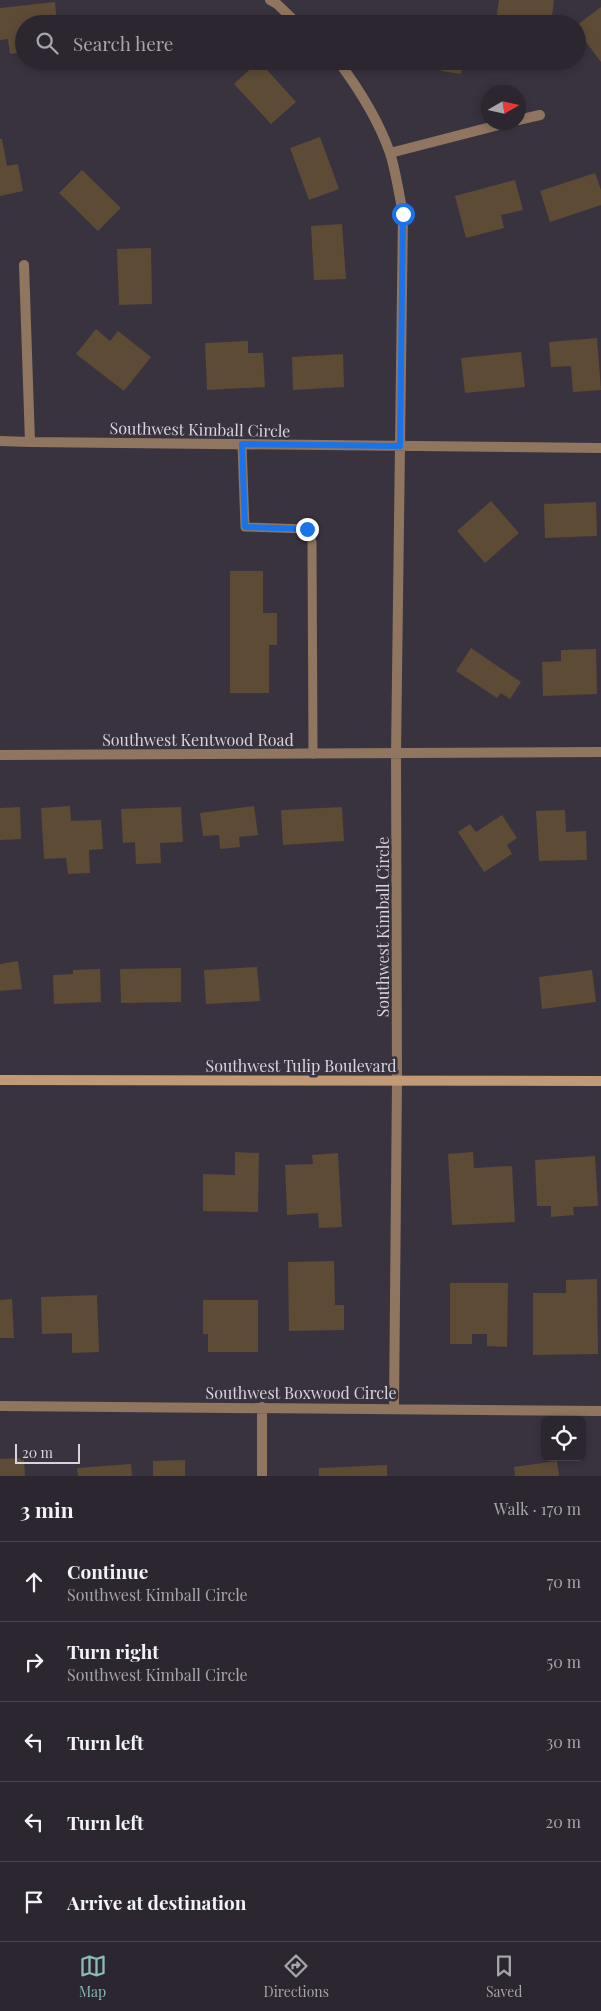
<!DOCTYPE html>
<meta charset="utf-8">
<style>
:root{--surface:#2b262f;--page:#37323b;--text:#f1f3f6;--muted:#a6a5aa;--line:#47434b;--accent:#8bbbb9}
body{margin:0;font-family:"Playfair Display",serif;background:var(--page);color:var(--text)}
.controls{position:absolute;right:15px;bottom:15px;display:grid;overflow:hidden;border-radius:8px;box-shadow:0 2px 8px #0003}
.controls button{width:45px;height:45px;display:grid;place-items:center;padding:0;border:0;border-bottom:1px solid var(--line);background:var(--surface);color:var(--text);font:25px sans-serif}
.compass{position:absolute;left:481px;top:85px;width:45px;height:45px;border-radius:50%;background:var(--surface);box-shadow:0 2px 8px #0003;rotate:81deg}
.scale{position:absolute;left:15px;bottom:12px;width:65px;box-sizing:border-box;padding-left:5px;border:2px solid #d8d4dc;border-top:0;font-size:14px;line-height:18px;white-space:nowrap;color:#d8d4dc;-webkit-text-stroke:4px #39333f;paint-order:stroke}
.stop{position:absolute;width:15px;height:15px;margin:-11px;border:4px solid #1a73e8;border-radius:50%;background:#fff}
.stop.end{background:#1a73e8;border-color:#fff;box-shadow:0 1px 5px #0008}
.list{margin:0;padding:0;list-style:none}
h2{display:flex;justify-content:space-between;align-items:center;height:65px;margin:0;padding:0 20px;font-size:21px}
h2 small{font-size:16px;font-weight:400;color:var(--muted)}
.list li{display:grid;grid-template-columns:32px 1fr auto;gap:15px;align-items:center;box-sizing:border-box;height:80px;padding:0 20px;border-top:1px solid var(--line)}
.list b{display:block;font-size:19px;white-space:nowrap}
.list p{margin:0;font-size:16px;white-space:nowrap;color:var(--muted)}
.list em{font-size:16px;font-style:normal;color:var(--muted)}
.icon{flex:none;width:28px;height:28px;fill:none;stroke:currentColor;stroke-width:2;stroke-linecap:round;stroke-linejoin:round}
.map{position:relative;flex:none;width:601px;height:1476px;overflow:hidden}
.search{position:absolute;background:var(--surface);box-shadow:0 2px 8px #0003;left:15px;right:15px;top:15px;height:55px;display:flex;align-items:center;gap:12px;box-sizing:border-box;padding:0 18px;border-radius:28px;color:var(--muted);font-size:19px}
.sheet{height:465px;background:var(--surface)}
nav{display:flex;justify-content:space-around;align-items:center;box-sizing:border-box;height:70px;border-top:1px solid var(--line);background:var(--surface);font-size:14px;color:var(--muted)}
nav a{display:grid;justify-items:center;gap:2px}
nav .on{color:var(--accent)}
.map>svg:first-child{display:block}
.building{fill:#5d4b36}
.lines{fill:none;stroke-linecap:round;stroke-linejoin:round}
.lane{stroke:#907661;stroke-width:9}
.street{stroke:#907661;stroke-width:10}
.secondary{stroke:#c39a77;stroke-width:10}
.route{stroke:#1a73e8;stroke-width:6}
.labels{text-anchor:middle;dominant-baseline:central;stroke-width:5;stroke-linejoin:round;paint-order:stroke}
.street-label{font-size:16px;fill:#d8d4dc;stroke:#39333f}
</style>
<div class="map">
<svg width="601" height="1476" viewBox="0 0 601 1476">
<rect width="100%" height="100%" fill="#39333f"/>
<path class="building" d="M499,0H554L551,24H518L496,21Z
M55,2L57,24H24V52L10,54L8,39L0,40V8Z
M601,7V62L577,30V25Z
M125,17V24H82L81,21Z
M432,19L456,23V24H431Z
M163,20L179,23V24H162Z
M259,61L296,102L271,124L234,84Z
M443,61H463L461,74L441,71Z
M320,137L339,189L309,200L290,148Z
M0,139H2L7,166L18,164L23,191L0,196Z
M82,170L121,208L98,231L59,193Z
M595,173L601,190V205L550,222L540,191Z
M515,180L523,210L501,215L504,228L466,238L455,196Z
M342,224L346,279L314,280L311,226Z
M151,248L152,304L119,305L117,249Z
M96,329L110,341L118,331L151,357L124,391L76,354Z
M597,338L601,390L573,392L571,366L551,367L549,342Z
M248,341V353H263L265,387L207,390L205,343Z
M521,352L525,387L465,393L461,358Z
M343,354L344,387L293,390L292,357Z
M491,501L519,533L485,563L457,531Z
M596,502L597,536L545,538L544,504Z
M230,571H263V613H277V645H269V693H230Z
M471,648L521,682L510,699L501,693L497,698L456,671Z
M596,649L597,694L543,696L542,662L561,661V650Z
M70,806L71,821L101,820L103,849L89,850L90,873L68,874L66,858L44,859L41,808Z
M254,806L258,835L239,837L240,847L220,849L219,835L203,836L200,813Z
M20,807L21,839L0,840V808Z
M181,807L183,842L160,843L161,863L136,864L135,842L123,843L121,809Z
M342,807L344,841L283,845L281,810Z
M565,810L566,832L586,831L587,860L539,861L536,811Z
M502,815L517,838L507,845L512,854L484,872L458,832L470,824L476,832Z
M18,961L22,989L0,991V964Z
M257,967L260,1001L206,1004L204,970Z
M181,968V1002L121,1003L120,969Z
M100,969L101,1002L54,1004L53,975L73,974V970Z
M592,970L596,1002L542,1009L539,977Z
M235,1152L259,1153L258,1212L203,1211V1174L235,1175Z
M473,1152L474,1168L512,1166L515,1222L452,1225L448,1154Z
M338,1153L342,1227L319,1228L318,1213L287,1215L285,1165L313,1164L312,1155Z
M595,1156L598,1206L573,1207L574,1215L551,1217V1206H537L535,1160Z
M334,1261L335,1305H344V1330L289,1331L288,1262Z
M597,1279L598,1354L533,1355V1293H566V1280Z
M450,1283H508L507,1347L487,1346V1334H472V1344H450Z
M97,1295L99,1352L72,1353V1333L42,1334L41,1297Z
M12,1299L14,1338H0V1300Z
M203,1300H258V1352H208V1334H203Z
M24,1458L25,1476H0V1459Z
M185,1460V1476H153V1461Z
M557,1461L559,1476H515L514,1467Z
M131,1464L132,1476H78L77,1468Z
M387,1465V1476H319V1468Z"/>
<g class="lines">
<path class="lane" d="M242,444L245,527L307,529L312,542L313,754"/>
<path class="street" d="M270,0L277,4L298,24
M338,61C359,89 378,119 390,153C396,172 399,194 403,214L396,754L397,1081L394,1408
M518,120L540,115
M390,153L510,122
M24,265L30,442
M0,441L30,442L601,448
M0,755L601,752
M0,1406L601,1411
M262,1407V1476"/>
<path class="secondary" d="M0,1080L601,1081"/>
</g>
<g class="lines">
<path class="route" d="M307,529L245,527L242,444L400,446L403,214"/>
</g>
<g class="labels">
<g class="street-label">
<text transform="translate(200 429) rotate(1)">Southwest Kimball Circle</text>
<text x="198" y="739">Southwest Kentwood Road</text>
<text transform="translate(382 927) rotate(-90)">Southwest Kimball Circle</text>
<text x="301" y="1065">Southwest Tulip Boulevard</text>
<text x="301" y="1392">Southwest Boxwood Circle</text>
</g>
</g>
</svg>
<div class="controls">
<button><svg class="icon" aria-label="locate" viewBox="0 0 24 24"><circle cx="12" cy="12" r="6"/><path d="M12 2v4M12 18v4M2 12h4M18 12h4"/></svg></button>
</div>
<svg class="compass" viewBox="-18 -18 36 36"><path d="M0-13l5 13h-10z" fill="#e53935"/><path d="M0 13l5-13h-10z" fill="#a6a5aa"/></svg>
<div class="scale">20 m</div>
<div class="stop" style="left:403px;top:214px"></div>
<div class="stop end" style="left:307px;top:529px"></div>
<div class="search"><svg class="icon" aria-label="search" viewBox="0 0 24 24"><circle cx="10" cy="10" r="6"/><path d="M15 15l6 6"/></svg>Search here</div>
</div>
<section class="sheet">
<h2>3 min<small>Walk · 170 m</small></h2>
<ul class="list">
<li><svg class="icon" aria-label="ahead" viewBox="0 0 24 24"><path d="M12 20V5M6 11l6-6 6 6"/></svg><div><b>Continue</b><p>Southwest Kimball Circle</p></div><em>70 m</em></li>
<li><svg class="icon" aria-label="right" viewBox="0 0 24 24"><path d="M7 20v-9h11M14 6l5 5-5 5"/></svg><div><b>Turn right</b><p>Southwest Kimball Circle</p></div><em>50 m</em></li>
<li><svg class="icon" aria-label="left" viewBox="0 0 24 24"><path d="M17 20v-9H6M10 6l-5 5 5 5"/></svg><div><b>Turn left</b></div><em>30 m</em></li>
<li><svg class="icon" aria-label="left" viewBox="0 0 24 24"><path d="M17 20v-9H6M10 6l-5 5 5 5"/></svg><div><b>Turn left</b></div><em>20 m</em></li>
<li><svg class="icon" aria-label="arrive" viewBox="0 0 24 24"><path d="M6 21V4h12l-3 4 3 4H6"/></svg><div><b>Arrive at destination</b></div></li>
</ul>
</section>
<nav>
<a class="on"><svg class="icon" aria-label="map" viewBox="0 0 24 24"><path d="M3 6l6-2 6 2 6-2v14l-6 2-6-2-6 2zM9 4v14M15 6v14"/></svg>Map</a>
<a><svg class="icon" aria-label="directions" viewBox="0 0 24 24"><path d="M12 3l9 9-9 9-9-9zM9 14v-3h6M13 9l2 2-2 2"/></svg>Directions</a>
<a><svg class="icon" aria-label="saved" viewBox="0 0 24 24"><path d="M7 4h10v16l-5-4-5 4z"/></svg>Saved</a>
</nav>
